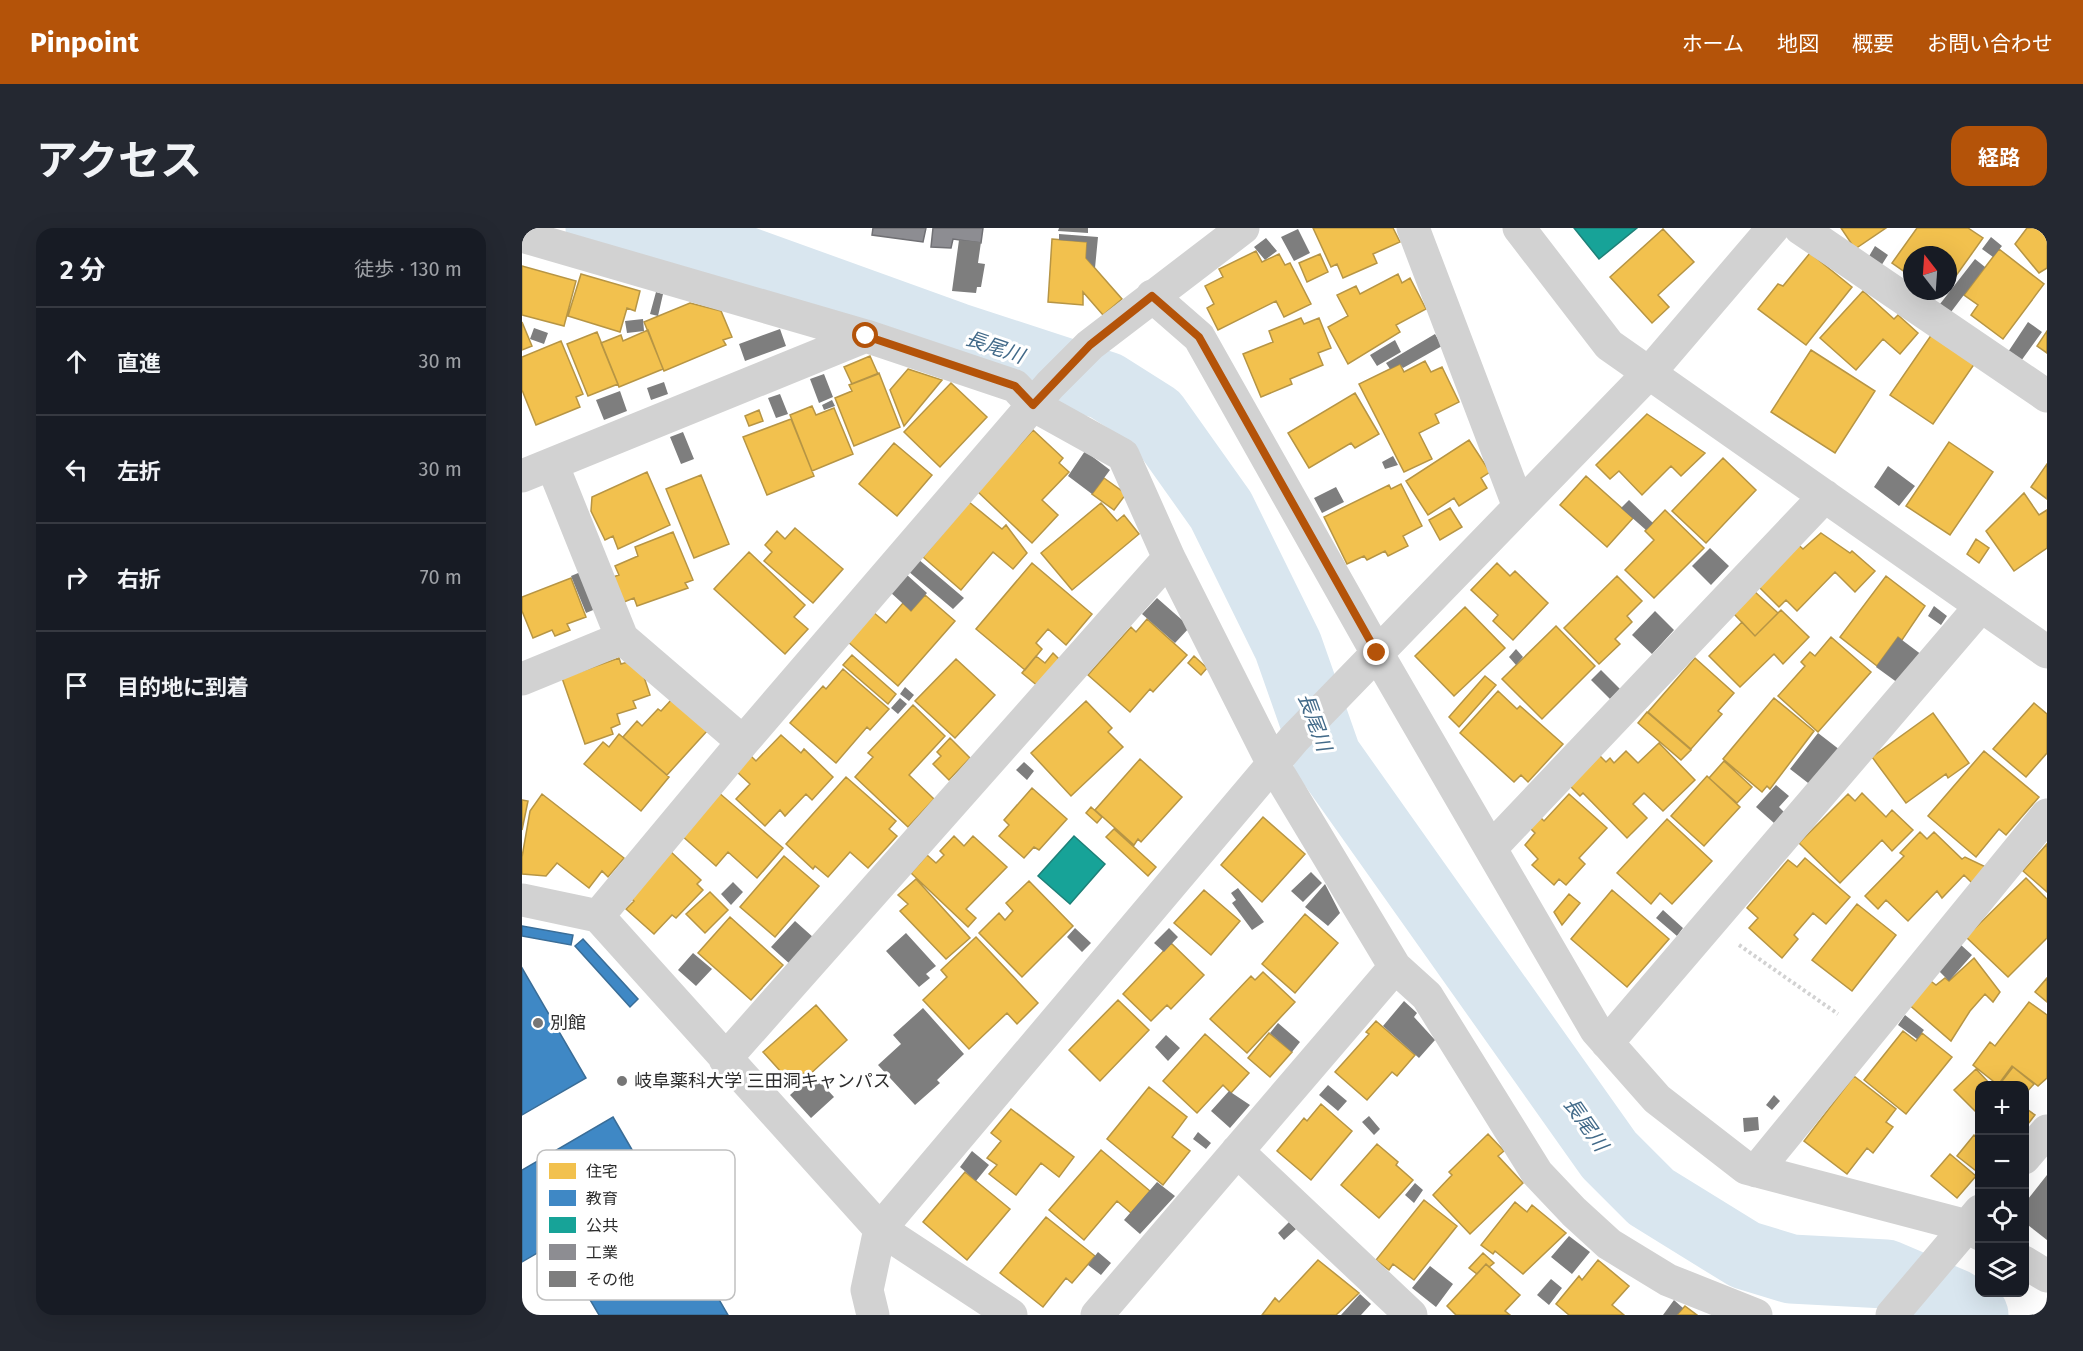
<!DOCTYPE html>
<html lang="ja">
<meta charset="utf-8">
<style>
:root{--surface:#171b24;--page:#242831;--text:#f1f3f6;--muted:#9ea1a6;--line:#363941;--accent:#b45309}
body{margin:0;font-family:"Fira Sans","Noto Sans JP",sans-serif;background:var(--page);color:var(--text)}
.controls{position:absolute;right:18px;bottom:18px;display:grid;overflow:hidden;border-radius:12px;box-shadow:0 6px 24px #0002}
.controls button{width:54px;height:54px;display:grid;place-items:center;padding:0;border:0;border-bottom:2px solid var(--line);background:var(--surface);color:var(--text);font:30px sans-serif}
.compass{position:absolute;left:1381px;top:18px;width:54px;height:54px;border-radius:50%;background:var(--surface);box-shadow:0 6px 24px #0002;rotate:343deg}
.stop{position:absolute;width:18px;height:18px;margin:-14px;border:4px solid #b45309;border-radius:50%;background:#fff}
.stop.end{background:#b45309;border-color:#fff;box-shadow:0 2px 6px #0008}
.list{margin:0;padding:0;list-style:none}
h2{display:flex;justify-content:space-between;align-items:center;height:78px;margin:0;padding:0 24px;font-size:26px}
h2 small{font-size:20px;font-weight:400;color:var(--muted)}
.list li{display:grid;grid-template-columns:39px 1fr auto;gap:18px;align-items:center;box-sizing:border-box;height:108px;padding:0 24px;border-top:2px solid var(--line)}
.list b{display:block;font-size:22px;white-space:nowrap}
.list em{font-size:20px;font-style:normal;color:var(--muted)}
.icon{flex:none;width:33px;height:33px;fill:none;stroke:currentColor;stroke-width:2;stroke-linecap:round;stroke-linejoin:round}
.map{position:relative;flex:none;width:1525px;height:1087px;overflow:hidden;border-radius:18px}
header{display:flex;align-items:center;gap:36px;box-sizing:border-box;height:84px;padding:0 30px;background:var(--accent);color:#fff}
header strong{font-size:28px}
nav{display:flex;gap:33px;margin-inline-start:auto;font-size:21px}
.intro{display:flex;align-items:center;justify-content:space-between;box-sizing:border-box;height:144px;padding:0 36px}
h1{margin:0;font-size:42px}
.button{padding:15px 27px;border-radius:18px;background:var(--accent);color:#fff;font-size:21px;font-weight:700}
main{display:flex;gap:36px;padding:0 36px}
aside{flex:1;background:var(--surface);border-radius:18px;box-shadow:0 6px 24px #0002}
.map>svg:first-child{display:block}
.homes{fill:#f2c14e;stroke:#b79544;stroke-width:1.5}
.schools{fill:#3f88c5;stroke:#3a6d97;stroke-width:1.5}
.public{fill:#17a398;stroke:#1e8078;stroke-width:1.5}
.industry{fill:#8d8d92;stroke:#707074;stroke-width:1.5}
.lines{fill:none;stroke-linecap:round;stroke-linejoin:round}
.river{stroke:#d9e6ef;stroke-width:69}
.building{fill:#7e7e7e}
.path{stroke:#d2d2d2;stroke-width:4;stroke-dasharray:3 3;stroke-linecap:butt}
.minor{stroke:#d2d2d2;stroke-width:33}
.route{stroke:#b45309;stroke-width:8}
.poi-dot{fill:#767676;stroke:#fff;stroke-width:2}
.labels{text-anchor:middle;dominant-baseline:central;stroke-width:6;stroke-linejoin:round;paint-order:stroke}
.poi-label{font-size:18px;fill:#2d2d2d;stroke:#fff;text-anchor:start}
.water-label{font-size:20px;font-style:italic;fill:#426a89;stroke:#fff}
.key{fill:#fff;stroke:#c0c0c0;stroke-width:1.5}
.key-label{font-size:16px;fill:#2d2d2d}
</style>
<header>
<strong>Pinpoint</strong>
<nav><a>ホーム</a><a>地図</a><a>概要</a><a>お問い合わせ</a></nav>
</header>
<div class="intro"><h1>アクセス</h1><a class="button">経路</a></div>
<main>
<aside>
<h2>2 分<small>徒歩 · 130 m</small></h2>
<ul class="list">
<li><svg class="icon" aria-label="ahead" viewBox="0 0 24 24"><path d="M12 20V5M6 11l6-6 6 6"/></svg><div><b>直進</b></div><em>30 m</em></li>
<li><svg class="icon" aria-label="left" viewBox="0 0 24 24"><path d="M17 20v-9H6M10 6l-5 5 5 5"/></svg><div><b>左折</b></div><em>30 m</em></li>
<li><svg class="icon" aria-label="right" viewBox="0 0 24 24"><path d="M7 20v-9h11M14 6l5 5-5 5"/></svg><div><b>右折</b></div><em>70 m</em></li>
<li><svg class="icon" aria-label="arrive" viewBox="0 0 24 24"><path d="M6 21V4h12l-3 4 3 4H6"/></svg><div><b>目的地に到着</b></div></li>
</ul>
</aside>
<div class="map">
<svg width="1525" height="1087" viewBox="0 0 1525 1087">
<rect width="100%" height="100%" fill="#fff"/>
<path class="homes" d="M791,0H871L878,14L851,26L855,35L821,50L815,36L809,39Z
M1319,0H1364L1333,21Z
M1395,0H1446L1461,10L1426,59V27H1390V49L1370,35Z
M1505,0H1525V40L1517,45L1493,16Z
M1141,1L1172,34L1136,67L1147,79L1130,95L1088,49Z
M530,11L565,14L564,30L600,71L581,87L561,64V77L526,74Z
M1477,21L1522,56L1481,111L1449,87L1456,77L1442,67Z
M734,23L740,34L757,26L763,37L768,35L789,76L762,89L754,73L696,102L685,80L692,76L683,58L701,49L697,41Z
M1288,25L1330,59L1284,117L1236,81L1256,56L1261,58Z
M798,26L806,44L785,54L777,35Z
M0,38L54,53L42,98L0,87Z
M59,46L118,63L113,83L105,80L98,104L46,88Z
M876,46L880,55L888,50L904,81L874,97L878,104L826,136L806,99L826,88L815,67L834,58L838,66Z
M1341,63L1372,91L1376,87L1396,105L1378,126L1361,111L1334,142L1298,110Z
M168,75L199,83L210,109L201,112L204,117L142,143L122,94Z
M779,90L782,96L797,90L809,120L796,125L801,137L768,151L770,156L739,169L721,126L751,114L747,103Z
M0,94L10,118L0,122Z
M126,102L141,141L97,159L79,115L99,107L101,113Z
M1525,103V125L1515,118Z
M75,104L96,156L66,168L45,116Z
M1410,106L1453,135L1411,196L1368,167Z
M39,113L61,166L54,169L58,179L14,197L0,162V129Z
M1289,122L1353,163L1313,225L1249,184Z
M348,128L356,146L330,156L322,139Z
M903,133L909,144L920,139L937,174L913,186L917,195L897,205L910,231L882,244L837,156L878,136L882,144Z
M386,141L420,152L382,198L368,162Z
M357,145L378,199L332,218L313,170L330,163L327,157Z
M429,155L465,189L418,239L382,204Z
M833,165L857,206L833,220L829,215L787,240L766,205Z
M290,178L294,187L312,180L331,226L290,243L268,187Z
M237,182L241,193L227,198L223,188Z
M1125,186L1183,225L1159,248L1149,238L1120,267L1097,243L1088,251L1074,237Z
M269,191L292,248L245,267L221,209Z
M511,202L541,230L537,235L547,244L520,272L536,287L510,315L455,263Z
M947,212L968,244L959,250L965,260L937,278L932,270L906,287L884,253Z
M1427,214L1471,244L1428,307L1384,278Z
M372,215L410,247L375,288L337,256Z
M1201,230L1234,262L1184,315L1150,283Z
M1525,236V271L1509,259Z
M125,244L148,297L96,321L91,308L83,312L69,283L70,269Z
M179,247L207,316L172,330L144,261Z
M1064,248L1111,290L1085,319L1038,277Z
M582,250L604,266L592,282L570,266Z
M879,256L900,298L881,308L886,318L866,328L863,323L845,332L842,328L825,336L802,289L867,257L869,261Z
M1502,265L1517,287L1525,282V320L1492,343L1464,303Z
M447,274L480,301L484,297L505,325L491,341L471,324L439,362L401,329Z
M579,275L595,293L602,287L617,306L550,362L519,325Z
M928,280L940,299L918,312L907,292Z
M1143,282L1182,320L1132,370L1103,342L1132,312L1123,303Z
M273,300L321,341L291,375L242,333L250,324L243,317L255,303L263,311Z
M151,304L171,352L163,355L166,360L115,378L112,370L102,374L91,349L97,347L93,338L116,328L113,319Z
M1299,305L1328,325L1330,323L1353,343L1333,364L1313,344L1275,383L1264,372L1257,379L1233,355L1272,313L1281,321Z
M1454,311L1467,320L1457,335L1445,326Z
M227,324L283,377L272,389L286,401L263,426L192,361Z
M510,335L570,386L544,417L526,401L514,415L520,421L503,442L454,401Z
M975,335L988,348L993,343L1026,375L991,412L971,393L976,387L949,362Z
M1095,348L1120,373L1105,388L1110,394L1093,411L1098,416L1077,436L1042,400Z
M1364,348L1403,378L1380,412L1376,409L1355,438L1318,409Z
M49,350L64,389L45,396L48,402L33,408L30,402L11,410L0,383V369Z
M1232,363L1256,385L1233,408L1212,386Z
M403,367L433,393L376,458L325,413L351,384L364,395L381,375L389,383Z
M943,379L983,420L932,468L893,428Z
M1259,382L1287,409L1261,436L1252,426L1218,459L1187,428L1220,394L1233,408Z
M625,391L665,427L631,464L628,461L608,484L566,447L609,399L614,404Z
M1034,398L1073,438L1020,491L980,451Z
M1309,409L1349,444L1296,504L1256,468L1283,438L1279,434L1288,424L1293,428Z
M531,425L539,433L517,459L500,445L514,428L523,435Z
M330,427L374,466L366,476L321,437Z
M672,428L685,440L679,447L666,435Z
M97,430L99,436L109,433L119,440L128,467L111,473L114,480L95,486L98,496L89,500L91,506L63,516L40,450Z
M1173,430L1212,465L1196,483L1200,486L1169,521L1126,484Z
M434,431L473,467L433,510L393,473Z
M321,441L367,481L348,502L345,499L314,535L268,495L301,458L304,461Z
M963,448L974,457L937,499L927,489Z
M976,463L995,481L998,478L1041,516L1006,554L999,547L992,554L938,505Z
M1252,470L1292,503L1248,561L1245,558L1240,564L1201,531Z
M150,471L185,503L145,547L101,509L115,493L120,498L136,481L139,483Z
M564,473L590,500L586,504L601,519L549,568L509,525Z
M1512,475L1525,486V525L1504,549L1471,521Z
M391,477L423,508L387,547L412,571L386,599L333,549L351,529L346,525Z
M1125,484L1169,522L1159,532L1116,495Z
M1411,485L1447,535L1426,550L1424,546L1384,575L1350,529Z
M97,506L147,549L119,583L62,536L81,514L87,519Z
M259,507L279,525L282,521L311,549L290,572L284,566L263,588L258,582L243,598L214,571L228,556L214,543L228,527L234,533Z
M428,510L448,530L427,552L411,536L419,528L415,524Z
M1137,515L1173,552L1141,583L1122,565L1111,576L1125,590L1105,610L1061,565L1058,568L1045,555L1074,524L1084,534L1088,530L1092,535L1104,523L1116,535Z
M1462,523L1517,569L1484,607L1477,601L1454,629L1406,588Z
M618,531L660,569L619,614L616,611L612,617L573,582Z
M1202,533L1230,559L1215,575L1187,550Z
M1185,548L1218,579L1182,618L1149,588Z
M324,549L374,593L367,601L375,608L346,640L328,624L306,649L293,638L291,641L264,616Z
M510,560L545,591L517,622L512,619L502,630L477,608L487,597L482,592Z
M196,564L261,620L235,650L206,624L194,638L159,607Z
M1340,565L1364,589L1370,582L1391,602L1370,623L1360,612L1318,655L1277,615L1326,566L1333,573Z
M20,566L102,630L86,649L80,643L67,660L35,635L24,648L0,646V629L8,583Z
M1047,566L1085,600L1057,630L1063,636L1044,657L1037,651L1032,657L1010,637L1016,631L1003,617L1013,605L1005,597L1015,586L1022,593Z
M0,572L6,573L0,602Z
M569,579L580,589L575,595L564,585Z
M741,589L783,626L740,674L699,637Z
M1145,591L1190,633L1150,676L1138,665L1129,676L1095,645Z
M592,601L634,639L626,648L584,609Z
M1398,604L1405,611L1412,604L1440,631L1443,629L1468,641L1453,658L1442,647L1420,670L1415,663L1386,693L1364,672L1356,681L1343,668L1382,628L1378,625Z
M432,608L442,618L451,608L485,639L444,681L454,690L446,699L389,645L405,627L414,635L422,627L418,623Z
M1525,616V664L1501,643Z
M148,623L179,652L175,656L181,662L154,690L150,687L132,706L104,681L112,673L106,668Z
M262,628L297,658L253,709L218,679Z
M1283,630L1328,669L1304,696L1291,685L1272,707L1276,711L1260,730L1227,700L1236,690L1225,680L1266,632L1275,639Z
M1504,650L1525,671V710L1486,749L1444,709Z
M394,651L448,710L424,731L378,683L386,676L376,667Z
M507,653L551,698L500,749L457,705L477,685L483,692L491,683L484,675Z
M682,662L718,693L689,727L652,695Z
M1090,662L1147,711L1105,759L1049,711Z
M188,664L206,682L183,705L164,686Z
M1047,666L1058,675L1040,697L1032,684Z
M1335,676L1374,707L1330,763L1290,732Z
M783,686L816,715L773,765L740,736Z
M208,689L261,737L229,772L176,725Z
M454,709L516,775L495,796L485,785L447,821L401,772L425,749L419,742Z
M649,715L682,747L649,781L645,777L629,793L601,766Z
M1452,730L1478,764L1471,774L1463,766L1448,783L1429,813L1385,775L1406,751L1414,757L1423,750L1427,753Z
M741,744L773,774L725,825L688,791L729,748L733,752Z
M1525,750V774L1513,764Z
M596,772L627,802L578,853L547,822Z
M1507,774L1525,787V850L1516,858L1490,838L1476,857L1451,837L1468,814L1473,818Z
M294,777L325,812L285,849L282,845L270,856L241,824Z
M854,793L893,827L875,848L870,844L845,872L813,844L847,806L844,804Z
M1381,803L1394,813L1400,805L1430,829L1384,886L1342,852Z
M747,805L770,824L748,849L726,830Z
M683,806L727,845L709,865L701,857L675,885L641,853Z
M1491,839L1512,856L1502,867V858L1477,857Z
M1454,841L1470,858H1458V888L1432,862Z
M1332,848L1374,881L1364,894L1371,899L1351,925L1345,920L1325,946L1282,913Z
M627,859L665,889L650,909L668,923L641,957L585,911Z
M799,876L830,903L789,952L755,923L782,890L785,893Z
M1502,879L1513,887L1502,901Z
M489,881L552,929L537,949L519,935L494,967L467,946L475,937L465,930L479,913L469,905Z
M966,906L982,923L976,928L1001,955L948,1006L911,967L930,947L927,944Z
M1452,907L1458,912V946L1435,928Z
M855,916L876,934L874,937L891,952L857,990L819,957Z
M579,922L628,963L609,985L595,973L562,1012L527,982Z
M1428,926L1454,948L1435,970L1409,948Z
M443,944L488,981L445,1032L401,994Z
M902,972L935,998L892,1052L871,1036L867,1042L854,1032Z
M993,974L1005,984L1010,977L1044,1005L1001,1046L973,1023L971,1026L959,1017Z
M524,989L573,1028L550,1055L544,1050L521,1079L478,1045Z
M961,1025L972,1035L967,1039L964,1036L955,1046L947,1040Z
M796,1032L837,1065L814,1087H740L753,1070L757,1074Z
M1076,1032L1107,1058L1090,1077L1102,1087H1047L1034,1076L1057,1048L1060,1052Z
M964,1036L998,1067L983,1083L988,1087H934L925,1078Z
M1163,1078L1175,1087H1155Z"/>
<path class="schools" d="M0,698L51,707L49,717L0,708Z
M61,711L116,771L108,779L53,718Z
M0,740L64,850L0,887Z
M91,889L206,1087H77L34,1014L0,1034V942Z"/>
<path class="public" d="M1052,0H1115L1077,31Z
M552,608L583,636L548,676L516,648Z"/>
<path class="industry" d="M351,0H404L401,14L350,7Z
M411,0H461L459,15L431,11L429,20L409,19Z"/>
<g class="lines">
<path class="river" d="M78,0L221,32L434,109L584,158L633,189L699,282L766,418L805,529L1087,927L1129,969L1223,1027L1269,1041L1364,1046L1432,1075L1452,1087"/>
</g>
<path class="building" d="M537,0H566V5L536,3Z
M776,1L788,25L772,33L759,9Z
M537,6L576,9L573,40L564,30L565,14L537,12Z
M1469,9L1480,18L1471,29L1460,21Z
M744,10L755,23L743,32L732,19Z
M437,12L459,14L456,35L463,36L459,59H455L454,65L430,63Z
M1353,18L1366,27L1359,38L1346,30Z
M1453,31L1463,39L1429,84L1418,76Z
M134,64L141,66L136,88L128,86Z
M121,91L122,103L105,105L103,93Z
M1506,94L1520,104L1499,133L1486,124Z
M12,100L26,105L22,116L8,111Z
M258,101L264,118L223,133L217,116Z
M913,106L920,118L881,140L878,136L868,141L864,135Z
M873,112L879,124L855,138L848,127Z
M302,146L311,169L297,175L288,151Z
M142,154L146,166L129,172L125,160Z
M98,163L105,183L82,192L74,172Z
M258,166L266,186L254,190L246,170Z
M310,172L313,178L302,182L300,177Z
M161,204L172,231L159,236L148,209Z
M563,223L588,242L570,266L546,248Z
M871,228L876,237L863,241L860,234Z
M1366,238L1393,258L1377,278L1352,259Z
M814,259L822,274L800,285L792,270Z
M1107,272L1131,295L1124,302L1099,280Z
M1188,320L1207,338L1189,357L1170,338Z
M396,331L442,370L431,381L386,343Z
M61,343L76,380L64,385L49,348Z
M384,346L405,365L389,383L368,364Z
M635,370L668,399L653,415L620,386Z
M1412,378L1425,388L1419,397L1406,388Z
M1133,383L1152,402L1130,426L1110,407Z
M1376,409L1400,427L1376,455L1354,439Z
M994,421L1001,429L994,437L987,429Z
M1079,442L1098,461L1088,471L1069,452Z
M383,459L392,467L387,473L378,466Z
M378,470L385,476L376,486L369,480Z
M1296,505L1318,522L1290,558L1268,541Z
M502,534L512,543L505,552L494,542Z
M1254,557L1267,568L1257,579L1262,584L1252,595L1234,579Z
M789,644L800,655L781,674L769,663Z
M211,654L221,664L209,677L199,666Z
M803,656L818,685L806,698L783,679Z
M716,660L742,694L730,702L710,675L714,672L709,665Z
M1141,682L1161,700L1155,708L1134,690Z
M273,693L292,710L269,737L249,719Z
M553,700L569,715L560,724L545,709Z
M647,700L656,709L642,724L632,715Z
M384,705L414,738L404,746L408,750L397,759L364,723Z
M1439,717L1450,727L1427,753L1416,742Z
M171,725L190,741L174,758L156,742Z
M882,773L895,785L892,789L913,812L897,830L861,798Z
M401,780L442,826L415,852L418,855L393,877L356,837L379,816L371,807Z
M1383,787L1402,802L1395,811L1376,797Z
M756,795L778,814L770,824L748,805Z
M644,807L658,820L646,833L633,819Z
M291,846L312,869L289,890L268,867Z
M806,857L825,873L816,883L797,867Z
M707,863L728,877L708,900L689,883Z
M1252,867L1258,873L1250,882L1244,877Z
M847,888L858,901L852,907L840,894Z
M1236,889L1237,902L1222,904L1221,890Z
M676,904L689,915L684,921L671,911Z
M450,923L467,937L454,953L438,939Z
M1525,947V1012L1502,994V976Z
M635,954L653,968L618,1006L602,992Z
M893,955L901,962L892,975L883,967Z
M767,994L774,1001L762,1012L756,1005Z
M1047,1008L1068,1024L1050,1046L1029,1029Z
M576,1024L589,1035L579,1047L566,1037Z
M908,1038L931,1056L914,1079L890,1060Z
M1029,1051L1040,1060L1027,1077L1015,1067Z
M838,1066L849,1076L839,1087H819Z
M1152,1072L1161,1080L1155,1087H1141Z"/>
<g class="lines">
<path class="path" d="M1217,717L1316,786"/>
<path class="minor" d="M891,0L997,279
M997,0L1087,117L1525,424
M1278,0L1525,168
M0,8L344,108L493,158L511,177L601,227L647,330L751,536L873,739L905,768L1015,945L1052,984L1087,1016L1146,1052L1234,1087
M630,68L677,109L855,425L1074,802L1135,871L1224,940L1445,998L1458,1006
M30,236L100,410L221,514
M0,248L344,108
M0,451L100,410
M969,620L1303,268
M0,672L76,688
M1085,815L1459,378
M203,831L647,330
M715,923L889,1087
M1502,930L1525,903
M1234,943L1525,587
M1502,1034L1525,1048
M351,1087L345,1062L358,1001L772,511L1127,145L1251,0
M489,1087L358,1001L76,688L221,514L528,157L568,117L721,0
M575,1087L873,739
M1370,1087L1458,983"/>
</g>
<g class="lines">
<path class="route" d="M344,108L493,158L511,177L568,117L630,68L677,109L855,425"/>
</g>
<g class="poi-dot">
<circle cx="16" cy="795" r="6"/>
<circle cx="100" cy="853" r="6"/>
</g>
<g class="labels">
<g class="poi-label">
<text x="28" y="795">別館</text>
<text x="112" y="853">岐阜薬科大学 三田洞キャンパス</text>
</g>
<g class="water-label">
<text transform="translate(473 119) rotate(19)">長尾川</text>
<text transform="translate(793 494) rotate(70)">長尾川</text>
<text transform="translate(1064 896) rotate(55)">長尾川</text>
</g>
</g>
<rect x="15" y="922" width="198" height="150" rx="9" class="key"/>
<rect x="27" y="935" width="27" height="16" fill="#f2c14e"/>
<rect x="27" y="962" width="27" height="16" fill="#3f88c5"/>
<rect x="27" y="989" width="27" height="16" fill="#17a398"/>
<rect x="27" y="1016" width="27" height="16" fill="#8d8d92"/>
<rect x="27" y="1043" width="27" height="16" fill="#7e7e7e"/>
<g class="key-label">
<text x="64" y="949">住宅</text>
<text x="64" y="976">教育</text>
<text x="64" y="1003">公共</text>
<text x="64" y="1030">工業</text>
<text x="64" y="1057">その他</text>
</g>
</svg>
<div class="controls">
<button>+</button>
<button>−</button>
<button><svg class="icon" aria-label="locate" viewBox="0 0 24 24"><circle cx="12" cy="12" r="6"/><path d="M12 2v4M12 18v4M2 12h4M18 12h4"/></svg></button>
<button><svg class="icon" aria-label="layers" viewBox="0 0 24 24"><path d="M12 4l9 5-9 5-9-5zM3 14l9 5 9-5"/></svg></button>
</div>
<svg class="compass" viewBox="-18 -18 36 36"><path d="M0-13l5 13h-10z" fill="#e53935"/><path d="M0 13l5-13h-10z" fill="#9ea1a6"/></svg>
<div class="stop" style="left:344px;top:108px"></div>
<div class="stop end" style="left:855px;top:425px"></div>
</div>
</main>
